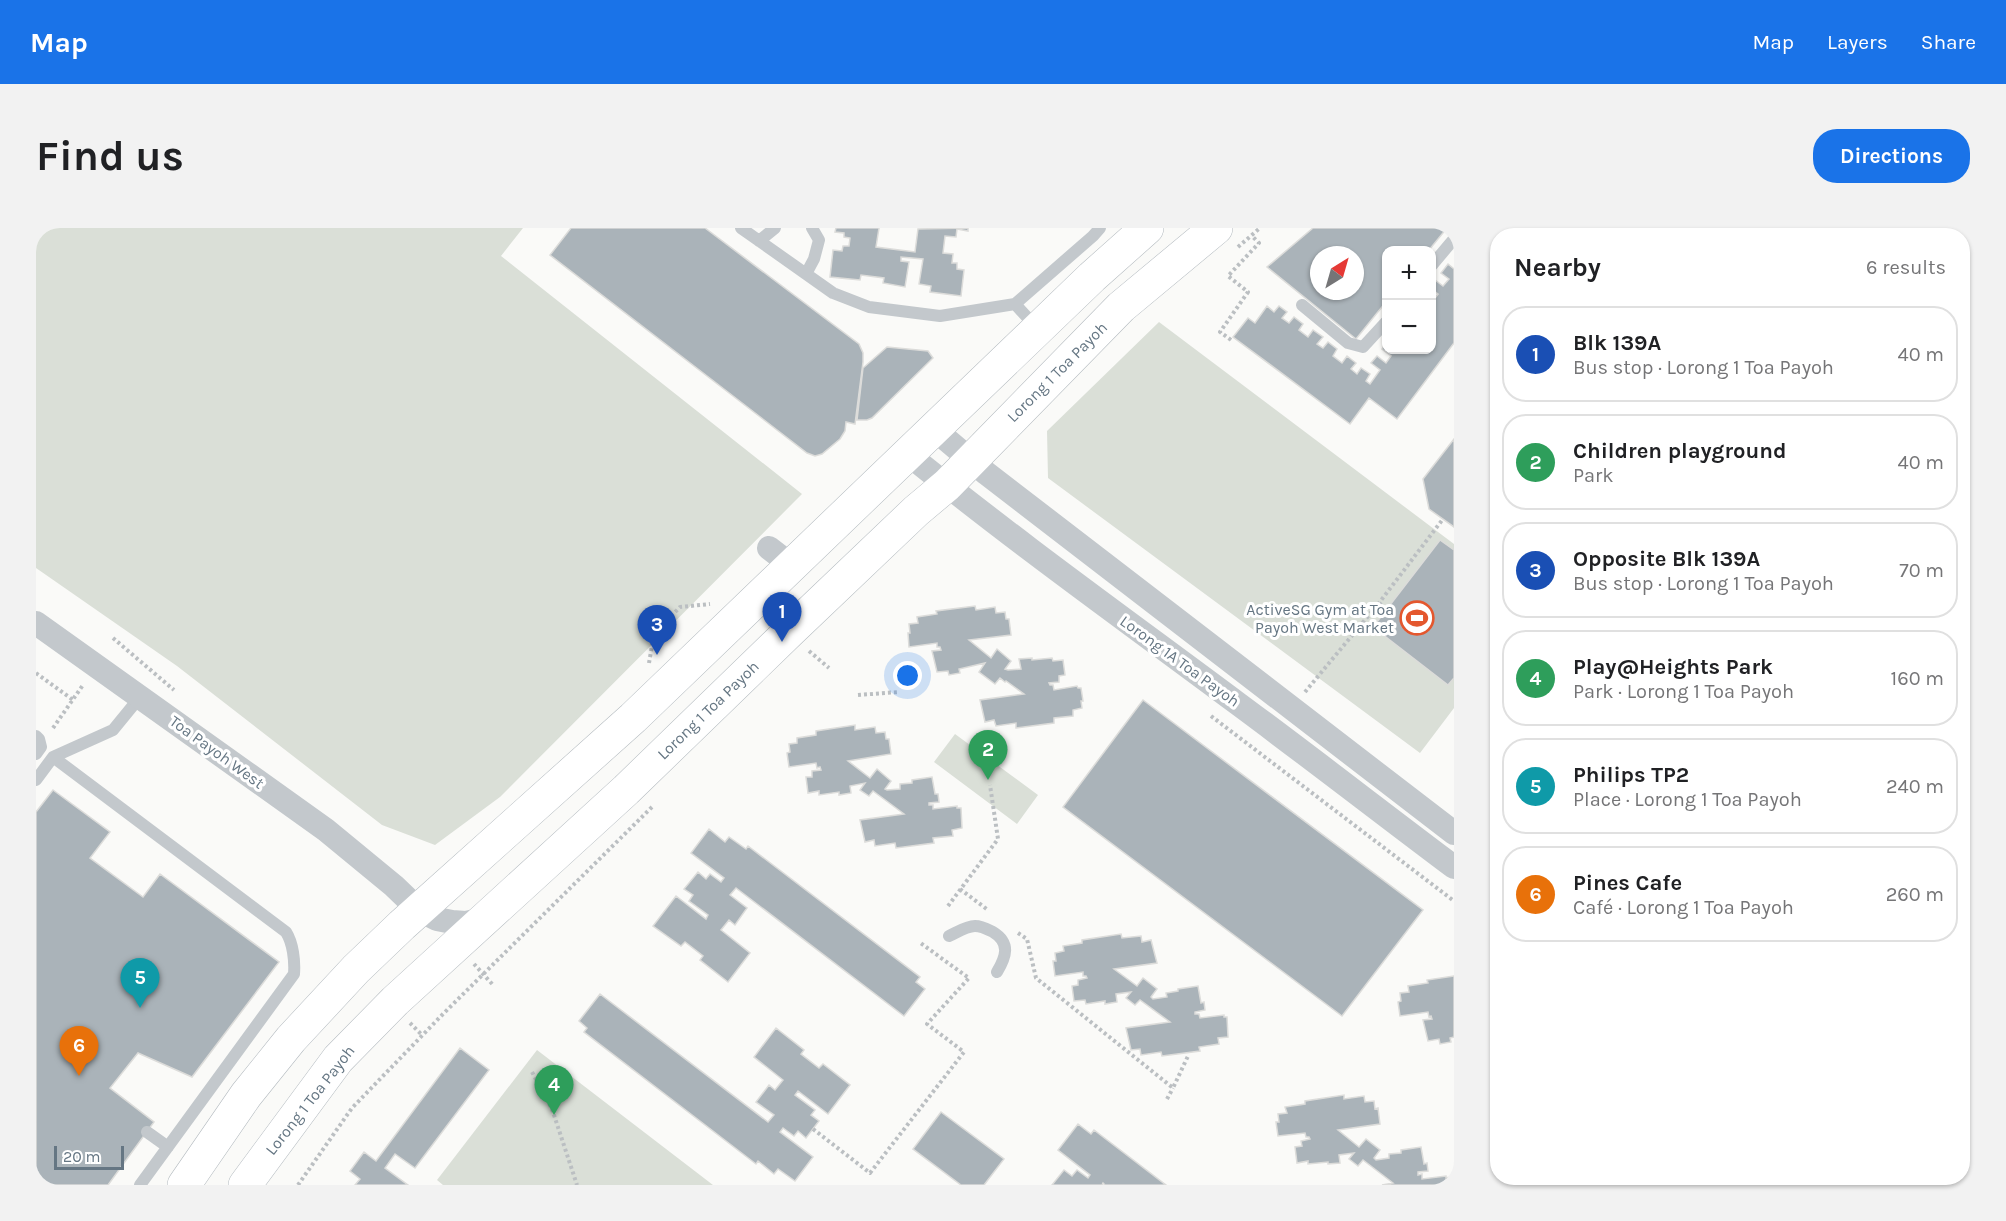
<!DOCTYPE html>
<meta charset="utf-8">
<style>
:root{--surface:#fff;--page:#f2f2f2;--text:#202124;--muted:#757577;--line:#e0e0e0;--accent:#1a73e8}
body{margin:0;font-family:Karla,sans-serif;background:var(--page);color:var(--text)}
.controls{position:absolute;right:18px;top:18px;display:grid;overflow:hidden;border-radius:12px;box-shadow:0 2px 4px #0004}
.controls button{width:54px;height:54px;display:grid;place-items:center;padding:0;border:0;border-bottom:2px solid var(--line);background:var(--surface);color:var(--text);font:30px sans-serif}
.compass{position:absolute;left:1274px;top:18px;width:54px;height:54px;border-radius:50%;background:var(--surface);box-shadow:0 2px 4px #0004;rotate:37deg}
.scale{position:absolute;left:18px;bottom:15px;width:70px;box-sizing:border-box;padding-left:6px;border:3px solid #657683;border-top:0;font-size:16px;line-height:21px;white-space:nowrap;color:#657683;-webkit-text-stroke:4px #fff;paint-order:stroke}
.you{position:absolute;left:872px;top:448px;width:21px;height:21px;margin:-15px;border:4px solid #fff;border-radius:50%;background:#1a73e8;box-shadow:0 0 0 9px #1a73e833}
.badge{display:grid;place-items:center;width:39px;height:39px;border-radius:50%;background:var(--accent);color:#fff;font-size:20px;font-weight:700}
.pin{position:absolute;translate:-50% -50px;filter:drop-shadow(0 2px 3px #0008)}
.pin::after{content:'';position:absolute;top:32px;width:21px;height:18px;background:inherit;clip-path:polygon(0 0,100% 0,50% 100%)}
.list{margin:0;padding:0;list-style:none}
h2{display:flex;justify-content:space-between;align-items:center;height:78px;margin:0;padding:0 24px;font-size:26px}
h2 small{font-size:20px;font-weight:400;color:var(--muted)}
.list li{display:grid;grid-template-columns:39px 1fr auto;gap:18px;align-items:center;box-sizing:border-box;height:96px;margin:0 12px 12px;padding:0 12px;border:2px solid var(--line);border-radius:24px}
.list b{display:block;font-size:22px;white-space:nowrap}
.list p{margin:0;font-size:20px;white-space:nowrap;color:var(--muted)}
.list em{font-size:20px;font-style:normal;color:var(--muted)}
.map{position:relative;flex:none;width:1418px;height:957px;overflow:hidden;border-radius:24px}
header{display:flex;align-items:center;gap:36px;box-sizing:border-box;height:84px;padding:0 30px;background:var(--accent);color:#fff}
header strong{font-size:28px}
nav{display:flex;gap:33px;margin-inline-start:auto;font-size:21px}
.intro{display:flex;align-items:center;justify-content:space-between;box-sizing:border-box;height:144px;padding:0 36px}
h1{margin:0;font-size:42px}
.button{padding:15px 27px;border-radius:24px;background:var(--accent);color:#fff;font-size:21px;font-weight:700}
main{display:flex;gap:36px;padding:0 36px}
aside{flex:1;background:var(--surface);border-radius:24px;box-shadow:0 2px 4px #0004}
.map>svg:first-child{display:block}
.green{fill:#dadfd7}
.building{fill:#aab3b9;stroke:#dcdcda;stroke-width:1.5;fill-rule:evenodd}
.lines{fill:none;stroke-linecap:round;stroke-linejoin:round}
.secondary-casing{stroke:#b3babf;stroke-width:34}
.path{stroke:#bbbfc2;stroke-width:4;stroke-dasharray:3 3;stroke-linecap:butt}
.lane{stroke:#c3c8cc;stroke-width:12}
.street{stroke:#c3c8cc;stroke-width:24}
.secondary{stroke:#fff;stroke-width:33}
.labels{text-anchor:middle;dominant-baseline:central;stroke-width:6;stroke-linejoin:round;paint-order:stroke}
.street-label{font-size:16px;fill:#657683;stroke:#fff}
.poi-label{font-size:16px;fill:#657683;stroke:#fff;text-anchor:end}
</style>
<header>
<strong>Map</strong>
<nav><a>Map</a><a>Layers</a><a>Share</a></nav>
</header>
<div class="intro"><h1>Find us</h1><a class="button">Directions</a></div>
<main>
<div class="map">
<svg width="1418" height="957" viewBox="0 0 1418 957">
<rect width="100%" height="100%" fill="#fafaf8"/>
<path class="green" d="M0,0H487L465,28L766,266L464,569L399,617L346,597L141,438L0,340Z
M1123,94L1418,316V480L1384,525L1012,250L1011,203Z
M919,506L1002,567L981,596L898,534Z
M501,822L677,957H407L401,952Z"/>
<path class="building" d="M535,0H669L823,116L827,125V134L819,196L810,194L809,203L804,211L786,226L779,228L771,225L514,27Z
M800,0H843L840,19L879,24L882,1L932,0V3L921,1L920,9L909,8L907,25L917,26L916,35H921V41L928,42L925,68L894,64L895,58L883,56L887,31L865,29V33L873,34L869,59L847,55L848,50L825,47L824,52L794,49L797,22L806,23L807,18H813L814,10L808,9V5L799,4Z
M1277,0H1411L1393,22H1350V74L1320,111L1231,39ZM1283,27H1319V63H1283Z
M1412,36L1418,41V115L1361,191L1333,170L1314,196L1197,109L1212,90L1219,95L1231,78L1238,84L1243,78L1251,84L1246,90L1253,95L1258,89L1267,96L1263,102L1272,109L1277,102L1287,109L1281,116L1287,120L1292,114L1301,121L1297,128L1306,135L1311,128L1320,135L1315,141L1321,146L1325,140L1334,146L1330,153L1334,156L1344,142L1335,135L1341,128L1350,135L1355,128L1346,121L1350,115V122H1396V74L1402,66L1396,61V57L1399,52L1407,58L1413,51L1405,45Z
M851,119L892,123L897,130L836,190L831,192H821L827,140Z
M1418,211V299L1393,281L1387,251Z
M1404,312L1418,322V450L1412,457L1337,399Z
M939,378L940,382L959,379L960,385L969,384L970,391H973L975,407L933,412L955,430L961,421L975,433L969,441L972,442L985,441L983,431L996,430V432L1016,430L1017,433L1027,432L1029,447L1023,448V454L1013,455L1014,457H1017L1018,462L1041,458L1042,460H1045L1047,473H1045L1046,480L1037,482V488L1018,490V495L980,500V495L960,498L958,492L949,494L944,472L988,466L970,453L969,454L964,450L959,456L943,444L949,435L923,441L924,445L913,447L912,443L901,444L896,423L905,422L904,419H901V415L873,419L872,405H874L873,396L882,395L881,389L901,386L900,383Z
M1107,472L1387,682L1306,788L1027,579Z
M819,497V502L839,499L840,505L849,504L850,511H853L855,526L812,533L834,550L841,541L855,553L849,561L851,562L864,561V556L876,555V552L896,549L899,566H902L903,574L893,575V577H897V581L921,578V580H925L926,600L916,602L917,608L897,610L898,615L860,620L859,615L839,618L838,612L829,614L824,592L868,586L837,563L833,568L824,562L829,555L814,558L815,565L803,567V564L783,567V563L772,565L770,549H776V543L785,542L784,539L781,540L780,535L753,539L751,525L754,524L753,516L761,515V510L780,507V503Z
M17,562L74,604L54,630L107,669L124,646L243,734L156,849L102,825L74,860L118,894L72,957H0V584Z
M673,601L689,614L693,609L710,621L712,618L884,749L880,754L889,761L868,788L700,660L694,667L711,680L699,697L693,692L685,702L714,725L692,754L664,732L667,728L649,714L645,718L617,698L640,668L670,691L672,687L653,673L657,667L648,661L662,644L670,651L674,646L685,654L688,650L655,625Z
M1085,706L1086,710L1105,708L1106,714L1115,712L1121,735L1078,741L1101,758L1107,750L1121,761L1115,769L1117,771L1131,769L1130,765L1142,763V761L1162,758L1165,775L1168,774L1169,782L1159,784V786H1163L1164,790L1188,787V789H1191L1192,809L1182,810L1183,816L1163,819L1164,823L1126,828L1125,824L1105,827L1104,821L1095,822L1090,800L1134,794L1104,772L1099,777L1090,770L1095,764L1080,766L1081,774L1069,776V773L1050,776L1049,772L1038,773L1036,758L1042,757V752L1051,750L1050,748H1047V744L1019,748L1017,733H1020L1019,725L1028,723L1027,718L1046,715V712Z
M1418,748V809L1414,810L1415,814L1404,816L1403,811L1392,813L1387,792L1396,791L1395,788L1393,789L1392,784L1364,788L1362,774L1365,773L1364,765L1373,764L1372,758L1392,755L1391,752Z
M564,766L732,894L738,887L720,874L733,857L739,862L747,852L718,829L740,800L768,822L765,826L783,840L787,836L814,857L792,886L762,863L759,867L779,882L775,887L783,893L770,910L762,903L758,908L747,900L744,904L777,929L759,953L742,941L738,946L722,933L720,936L548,804L551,800L543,793Z
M424,820L453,842L379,940L359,926L349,940L372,957H319L324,951L314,943L328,924L340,933Z
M1308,867V871L1328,868L1329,874L1338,873L1339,881L1342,880L1344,896L1302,902L1323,919L1330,911L1344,922L1338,930L1340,932L1353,930V926L1365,925V922L1385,919L1388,936L1391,935L1392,943L1382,944V947L1386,946V951L1410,948V950L1414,949L1415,957H1346L1357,955L1327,932L1322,938L1313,931L1318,925L1303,927L1304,935L1292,936V934L1272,936V933L1261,935L1259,919L1266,918L1265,913L1274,911L1273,909H1270L1269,905L1242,908L1240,894H1243L1242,886L1251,885L1249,879L1269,876V873Z
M905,884L968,931L948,957H925L877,921Z
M1042,896L1055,906L1058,902L1130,957H1069L1067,955L1066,957H1016L1028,942L1036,948L1041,942L1052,950L1054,947L1022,922Z"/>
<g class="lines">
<g class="secondary-casing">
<path id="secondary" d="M148,957L210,867L255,811L320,741L366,697L597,490L1056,49L1111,0
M209,957L302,831L359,773L590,562L753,404L880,283L911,257L1085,79L1180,0"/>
</g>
<path class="path" d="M1202,19L1224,0
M1195,112L1184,104L1212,64L1192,48L1223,15L1216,8
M1343,375L1351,381
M77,410L138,462
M773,423L793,440
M613,435L618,406L644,379L674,376
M0,445L37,472
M1269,464L1343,375L1407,291
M822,467L863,464
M1175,488L1418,673
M17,500L47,457
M924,661L952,682
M912,678L962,611L954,557
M982,705L991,711L1000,750L1137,860L1152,828
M438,736L458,758
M374,795L386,807
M496,844L516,881L541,957
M1131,871L1137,860
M777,901L834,945L928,824L891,796L933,750L883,714
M262,957L316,880L407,786L617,578"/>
<path class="lane" d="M705,0L797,65L833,79L904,88L979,76L1057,8L1064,0
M723,13L739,0
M1396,37L1418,11
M770,46L778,31L783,12L776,0
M979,76L1001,100
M1266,77L1312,115L1327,119L1350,94
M0,508L3,511L5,519L0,526
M17,529L250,704C257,715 259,733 258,746L104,957
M0,552L17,529L77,502L104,469
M913,708C920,705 930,698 939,698C946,698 951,701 957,704C975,715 970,729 961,744
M111,904L132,919"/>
<path class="street" d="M898,201L950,245L1418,605
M872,226C979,313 1091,393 1201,475C1274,529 1346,585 1418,639
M733,320L755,337
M0,395L290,602L358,658L383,682L401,691L416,694L430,695L449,690"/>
<use href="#secondary" class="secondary"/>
</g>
<defs>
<g id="stadium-ring" transform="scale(1.725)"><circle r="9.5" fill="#fff" stroke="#e4572e" stroke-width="1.5"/><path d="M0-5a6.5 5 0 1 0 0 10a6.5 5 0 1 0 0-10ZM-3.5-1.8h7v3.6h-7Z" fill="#e4572e"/></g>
</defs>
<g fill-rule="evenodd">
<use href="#stadium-ring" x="1381" y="390"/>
</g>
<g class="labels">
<g class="street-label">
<text transform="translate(1021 144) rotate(-45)">Lorong 1 Toa Payoh</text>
<text transform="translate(1144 433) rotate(36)">Lorong 1A Toa Payoh</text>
<text transform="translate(672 482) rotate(-44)">Lorong 1 Toa Payoh</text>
<text transform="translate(181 524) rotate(36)">Toa Payoh West</text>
<text transform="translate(274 872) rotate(-52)">Lorong 1 Toa Payoh</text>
</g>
<g class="poi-label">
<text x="1358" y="381">ActiveSG Gym at Toa<tspan x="1358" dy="18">Payoh West Market</tspan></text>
</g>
</g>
</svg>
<div class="controls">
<button>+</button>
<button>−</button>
</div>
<svg class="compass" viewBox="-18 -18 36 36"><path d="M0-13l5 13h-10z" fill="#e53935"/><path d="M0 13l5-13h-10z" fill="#757577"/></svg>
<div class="scale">20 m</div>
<div class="you"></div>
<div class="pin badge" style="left:746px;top:414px;background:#1a4fb4">1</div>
<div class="pin badge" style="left:952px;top:552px;background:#2e9e5b">2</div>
<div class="pin badge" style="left:621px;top:427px;background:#1a4fb4">3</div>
<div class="pin badge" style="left:518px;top:887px;background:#2e9e5b">4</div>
<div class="pin badge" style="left:104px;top:780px;background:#0f9aa8">5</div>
<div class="pin badge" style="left:43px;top:848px;background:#e8710a">6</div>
</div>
<aside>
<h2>Nearby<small>6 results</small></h2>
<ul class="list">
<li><span class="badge" style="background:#1a4fb4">1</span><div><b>Blk 139A</b><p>Bus stop · Lorong 1 Toa Payoh</p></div><em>40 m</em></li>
<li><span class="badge" style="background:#2e9e5b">2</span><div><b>Children playground</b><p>Park</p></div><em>40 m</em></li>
<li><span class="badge" style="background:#1a4fb4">3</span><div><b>Opposite Blk 139A</b><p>Bus stop · Lorong 1 Toa Payoh</p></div><em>70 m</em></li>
<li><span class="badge" style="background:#2e9e5b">4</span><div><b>Play@Heights Park</b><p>Park · Lorong 1 Toa Payoh</p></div><em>160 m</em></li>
<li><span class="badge" style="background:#0f9aa8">5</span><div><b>Philips TP2</b><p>Place · Lorong 1 Toa Payoh</p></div><em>240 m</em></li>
<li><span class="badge" style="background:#e8710a">6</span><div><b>Pines Cafe</b><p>Café · Lorong 1 Toa Payoh</p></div><em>260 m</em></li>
</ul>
</aside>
</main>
